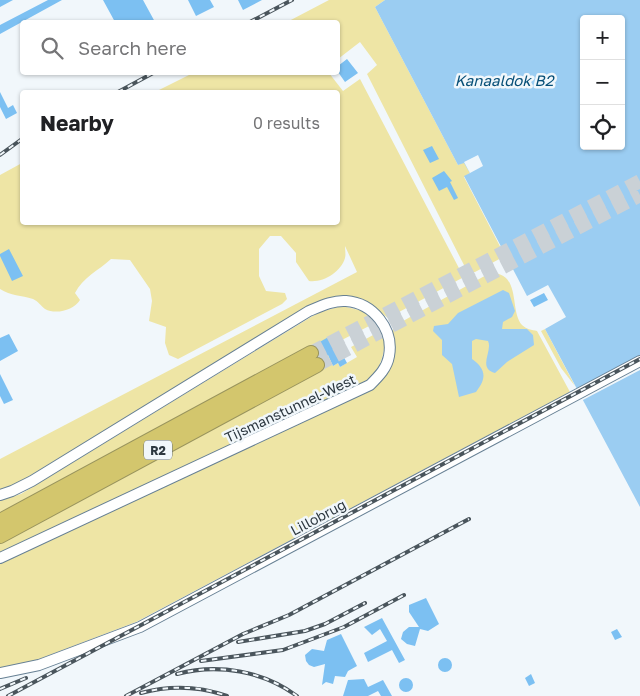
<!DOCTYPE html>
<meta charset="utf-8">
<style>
:root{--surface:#fff;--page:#f6f6f6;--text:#202124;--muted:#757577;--line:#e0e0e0}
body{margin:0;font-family:"Golos Text",sans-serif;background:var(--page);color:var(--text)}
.controls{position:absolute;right:15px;top:15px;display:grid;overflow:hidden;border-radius:5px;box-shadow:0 1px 4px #0004}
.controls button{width:45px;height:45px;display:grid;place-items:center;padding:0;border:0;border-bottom:1px solid var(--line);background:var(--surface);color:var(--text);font:25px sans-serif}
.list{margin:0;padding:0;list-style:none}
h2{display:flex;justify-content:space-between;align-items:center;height:65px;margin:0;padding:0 20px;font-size:21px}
h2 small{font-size:16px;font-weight:400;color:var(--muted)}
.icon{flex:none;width:28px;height:28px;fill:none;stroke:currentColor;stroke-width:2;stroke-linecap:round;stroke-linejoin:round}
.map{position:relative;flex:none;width:640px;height:696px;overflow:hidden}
.search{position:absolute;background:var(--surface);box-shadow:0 1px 4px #0004;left:20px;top:20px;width:320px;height:55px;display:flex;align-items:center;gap:12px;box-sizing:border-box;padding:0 18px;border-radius:5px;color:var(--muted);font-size:19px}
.panel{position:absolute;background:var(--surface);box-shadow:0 1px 4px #0004;left:20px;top:90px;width:320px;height:135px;border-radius:5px}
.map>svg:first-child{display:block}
.green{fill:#eee5a5}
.water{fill:#9bcdf2;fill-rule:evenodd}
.pier{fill:#f1f7fb}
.building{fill:#7cc0f2}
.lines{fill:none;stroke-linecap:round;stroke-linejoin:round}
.highway-tunnel{stroke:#cad1d6;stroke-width:14;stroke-dasharray:14 7;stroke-linecap:butt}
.minor-casing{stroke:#678094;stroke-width:12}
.highway-casing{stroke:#99945d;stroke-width:16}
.minor{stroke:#fff;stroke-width:10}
.highway{stroke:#d3c66d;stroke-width:14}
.rail-casing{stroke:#4a555c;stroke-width:4}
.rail{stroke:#f1f7fb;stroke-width:2;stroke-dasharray:5.5;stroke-linecap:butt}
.labels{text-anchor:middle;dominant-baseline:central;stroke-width:5;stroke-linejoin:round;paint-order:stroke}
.shield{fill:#f1f7fb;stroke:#687178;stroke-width:1}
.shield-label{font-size:12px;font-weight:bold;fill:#2d3840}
.street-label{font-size:14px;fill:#2d3840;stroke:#f1f7fb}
.water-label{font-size:15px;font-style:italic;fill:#074f77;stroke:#f1f7fb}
</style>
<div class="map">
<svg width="640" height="696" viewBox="0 0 640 696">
<rect width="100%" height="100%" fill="#f1f7fb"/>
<path class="green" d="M329,0H385L375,7L458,165L464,162L470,173L464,177L505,256L475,272H469L466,269L367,74L377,65L360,42L338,59V22H287Z
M193,73H329L343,91L360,79L461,272L462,278L388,318L364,300L351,297L297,314L13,486L0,490V459L357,272L345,246C345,249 346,255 345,258C341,272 323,283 309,281L296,262V253L281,236H270L259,249V276L266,291L285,293L287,299L282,304L178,359L169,355L165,343L166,327L149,321L152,301L150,289L130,260L111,259C98,271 83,277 75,293L80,300C74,310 56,315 45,309C41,306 38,301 33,299C21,295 11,296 0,289V175L22,163V222H338V92H155Z
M490,273C522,272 509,311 522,325C526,329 532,330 537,331L570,392L136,622L26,664L0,668V564L369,389L379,382L394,326Z
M342,306L363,311L375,323L336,343L328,355L333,366L338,363L340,367L357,357L351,347L375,334L382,335L385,339C384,355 381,367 370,379L0,554V543L320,367L311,351L0,515V500L21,494L311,317L320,312Z
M545,329L575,386L561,368L541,331Z"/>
<path class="water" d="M385,0H640V507L545,329L566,317L548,285L527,296L464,176L470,173L464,163L458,165L375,7ZM584,19H621V146H584Z
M503,290L509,293L515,311L512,317L503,322L502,329H527L533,335L534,345L507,362L495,373C477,368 493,351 488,341L476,339L472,341V359C486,369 487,378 476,392L459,397L452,364L442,355V340L433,331L434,326L448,324L458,313Z"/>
<path class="pier" d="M478,155L483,166L470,173L464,162Z
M640,355V370L581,401L574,390Z"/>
<path class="building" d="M0,0H13L0,7Z
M48,0H62L0,34V25Z
M103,0H143L155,22H115Z
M188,0H210L214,7L196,16Z
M238,0H262L243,10Z
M347,59L358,73L345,82L338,72V66Z
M0,92L8,108L13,105L17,113L6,119L0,107Z
M432,146L439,159L430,163L423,150Z
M444,171L452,181L450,182L458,198L454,200L447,187L439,191L432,178Z
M9,249L23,276L12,281L0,256V254Z
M544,293L548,300L534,307L530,300Z
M9,334L18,351L0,361V338Z
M332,335L347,363L340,367L338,363L333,366L328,355L323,357L316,344Z
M0,374L13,400L4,404L0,396Z
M426,598L439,624L428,631L420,629L415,646L407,644L401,639L403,632L409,627H419L409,612V605Z
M382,618L405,660L399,663L392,650L368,662L364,653L387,641L380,629L372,635L364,627Z
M617,629L622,637L615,640L611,632Z
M341,634L357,666L348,671L345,677L335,676L333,684L326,682L322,685L325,664L314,667L309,665L306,661L305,655L312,649L324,651L327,640Z
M438 665a7 7 0 1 1 14 0a7 7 0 1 1-14 0Z
M531,674L535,683L529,686L525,678Z
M399 685a7 7 0 1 1 14 0a7 7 0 1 1-14 0Z
M364,679L368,687L383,680L392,696H381L378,691L368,696H343L348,680Z"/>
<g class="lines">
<path class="highway-tunnel" d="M311,353L640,181
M317,365L640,195"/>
<g class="minor-casing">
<path id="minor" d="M0,495L12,491L32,481L309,311C321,306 334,300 346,301C373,303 394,329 389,356C387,368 379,376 370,385L0,558
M0,673L39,665L140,627L640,361"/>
</g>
<g class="highway-casing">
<path id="highway" d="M0,521L311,353
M0,536L317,365"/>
</g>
<use href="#minor" class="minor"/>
<use href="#highway" class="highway"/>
<g class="rail-casing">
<path id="rail" d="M250,22L292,0
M118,92L155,72
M0,155L22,139
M238,642L305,631L325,624L365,603
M201,661L283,650L344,627L404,595
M177,674C218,663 263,671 297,696
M0,689L26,678
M141,693C170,685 199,686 227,696
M8,696L640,359
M126,696L243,634L289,615L469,519"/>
</g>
<use href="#rail" class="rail"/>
</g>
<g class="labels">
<rect class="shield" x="144" y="440.5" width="28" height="19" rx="4"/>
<g class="shield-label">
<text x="158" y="450">R2</text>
</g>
<g class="street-label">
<text transform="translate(290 408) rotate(-25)">Tijsmanstunnel-West</text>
<text transform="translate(318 517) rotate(-28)">Lillobrug</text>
</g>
<g class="water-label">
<text x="504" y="80">Kanaaldok B2</text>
</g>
</g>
</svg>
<div class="controls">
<button>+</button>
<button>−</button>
<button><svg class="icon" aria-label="locate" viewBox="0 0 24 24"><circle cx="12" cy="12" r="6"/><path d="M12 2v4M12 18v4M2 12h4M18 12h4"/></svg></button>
</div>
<div class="search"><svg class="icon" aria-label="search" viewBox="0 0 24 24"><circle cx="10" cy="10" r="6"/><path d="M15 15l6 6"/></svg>Search here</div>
<section class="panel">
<h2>Nearby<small>0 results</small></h2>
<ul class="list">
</ul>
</section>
</div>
